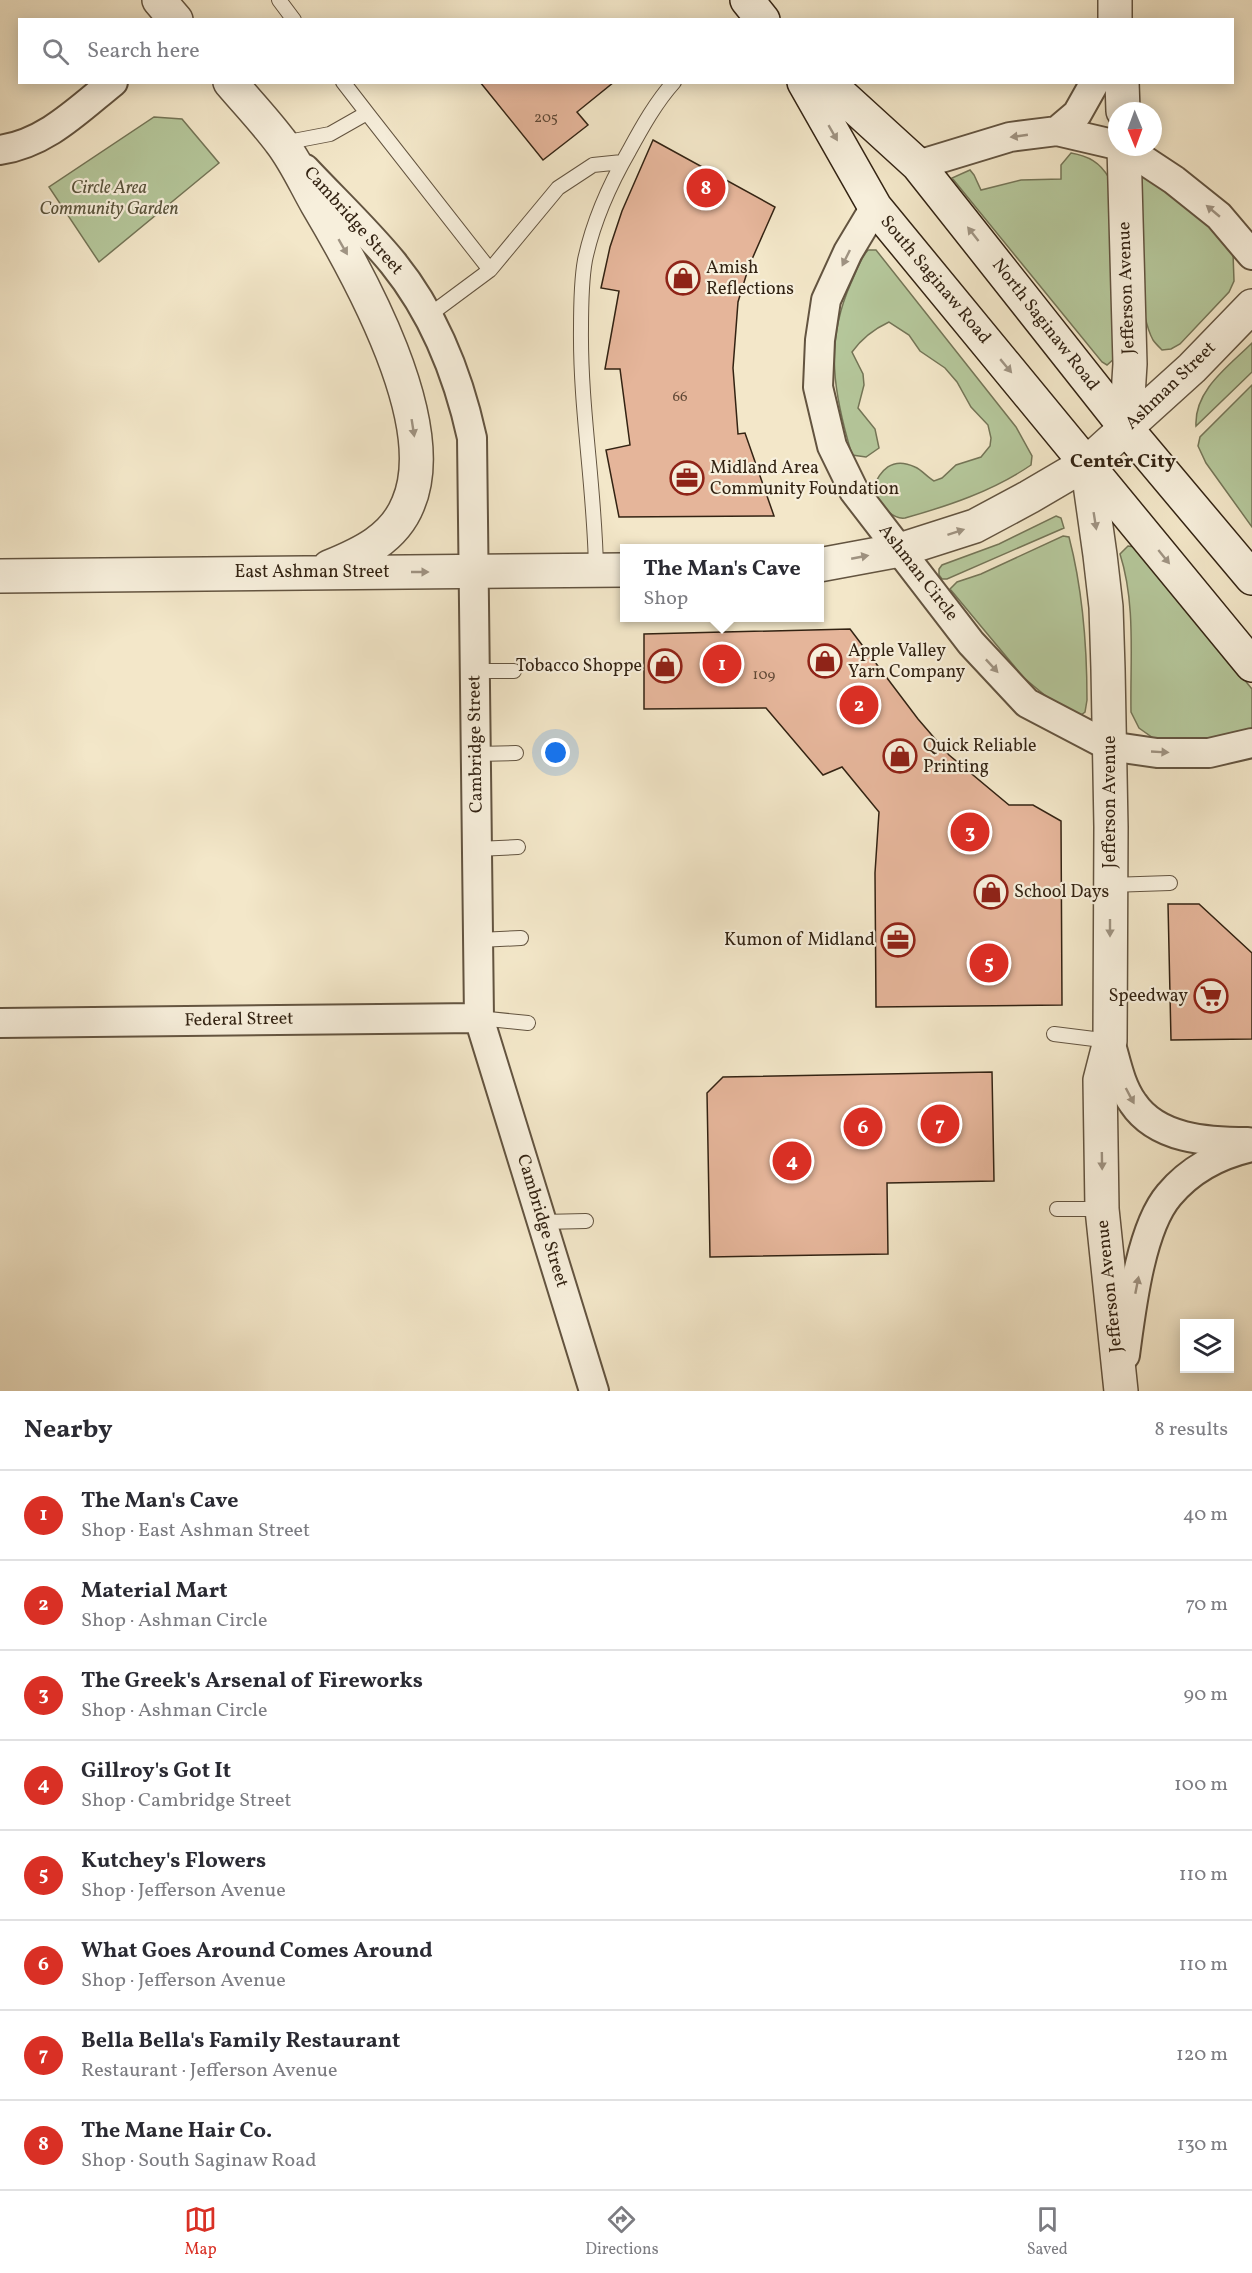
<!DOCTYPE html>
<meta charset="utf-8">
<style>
:root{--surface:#fff;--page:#f7f7f7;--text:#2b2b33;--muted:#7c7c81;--line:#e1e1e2;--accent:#d93025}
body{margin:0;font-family:Vollkorn,serif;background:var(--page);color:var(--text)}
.controls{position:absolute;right:18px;bottom:18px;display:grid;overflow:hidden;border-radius:0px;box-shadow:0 3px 15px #0003}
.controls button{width:54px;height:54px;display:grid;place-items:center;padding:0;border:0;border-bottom:2px solid var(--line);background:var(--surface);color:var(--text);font:30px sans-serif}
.compass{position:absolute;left:1108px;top:102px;width:54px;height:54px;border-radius:50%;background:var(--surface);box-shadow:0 3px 15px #0003;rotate:179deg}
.you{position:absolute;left:556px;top:753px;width:21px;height:21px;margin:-15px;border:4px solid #fff;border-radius:50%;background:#1a73e8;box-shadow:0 0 0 9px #1a73e833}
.badge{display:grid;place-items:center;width:39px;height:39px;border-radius:50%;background:var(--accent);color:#fff;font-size:20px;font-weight:700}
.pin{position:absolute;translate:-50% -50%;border:3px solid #fff;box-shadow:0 2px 6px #0006}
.popup{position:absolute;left:620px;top:544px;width:204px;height:78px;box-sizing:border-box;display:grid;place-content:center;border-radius:0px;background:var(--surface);filter:drop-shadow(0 2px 4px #0005);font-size:20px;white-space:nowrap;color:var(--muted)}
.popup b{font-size:22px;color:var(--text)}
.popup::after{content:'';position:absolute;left:50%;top:100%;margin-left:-12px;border:12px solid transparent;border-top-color:var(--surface)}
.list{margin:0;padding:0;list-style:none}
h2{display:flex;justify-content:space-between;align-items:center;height:78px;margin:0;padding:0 24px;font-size:26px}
h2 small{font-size:20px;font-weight:400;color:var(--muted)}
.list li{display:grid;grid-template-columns:39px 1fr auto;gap:18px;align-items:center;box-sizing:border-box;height:90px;padding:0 24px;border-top:2px solid var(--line)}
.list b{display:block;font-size:22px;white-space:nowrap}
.list p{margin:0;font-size:20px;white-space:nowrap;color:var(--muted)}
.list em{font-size:20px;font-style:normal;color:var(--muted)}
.icon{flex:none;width:33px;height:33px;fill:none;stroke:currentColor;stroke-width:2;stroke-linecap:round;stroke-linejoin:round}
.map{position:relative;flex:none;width:1252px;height:1391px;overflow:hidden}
.search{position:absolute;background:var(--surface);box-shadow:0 3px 15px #0003;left:18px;right:18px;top:18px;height:66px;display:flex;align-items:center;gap:15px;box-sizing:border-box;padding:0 21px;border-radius:0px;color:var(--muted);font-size:22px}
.sheet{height:798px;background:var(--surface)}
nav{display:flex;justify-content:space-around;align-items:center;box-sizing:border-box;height:84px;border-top:2px solid var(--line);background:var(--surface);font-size:16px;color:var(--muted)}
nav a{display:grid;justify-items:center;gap:3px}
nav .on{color:var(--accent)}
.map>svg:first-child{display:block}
.green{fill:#b5c79b;stroke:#747557;stroke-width:1.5}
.building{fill:#e5b59a;stroke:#332313;stroke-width:1.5}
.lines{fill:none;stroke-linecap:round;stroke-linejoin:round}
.service-casing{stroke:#635440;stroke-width:16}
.minor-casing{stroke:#635440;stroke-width:32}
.tertiary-casing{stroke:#635440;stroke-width:36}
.secondary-casing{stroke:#332313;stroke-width:36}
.service{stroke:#f7efdc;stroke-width:14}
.minor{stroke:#f7efdc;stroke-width:28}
.tertiary{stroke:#f7efdc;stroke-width:33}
.secondary{stroke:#f7efdc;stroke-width:33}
.oneway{fill:#9f9382}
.labels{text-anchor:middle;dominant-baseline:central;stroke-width:4.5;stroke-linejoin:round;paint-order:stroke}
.number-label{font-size:15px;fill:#604835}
.park-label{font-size:18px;font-style:italic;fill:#5a543c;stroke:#f7efdc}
.street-label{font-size:18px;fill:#332313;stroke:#f7efdc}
.poi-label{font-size:18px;fill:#332313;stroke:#f7efdc;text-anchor:start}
.neighbourhood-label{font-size:20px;font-weight:bold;fill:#332313;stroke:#f7efdc}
</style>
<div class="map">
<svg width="1252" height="1391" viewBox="0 0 1252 1391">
<rect width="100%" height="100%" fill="#f3e7c9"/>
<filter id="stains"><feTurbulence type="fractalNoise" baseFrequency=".00333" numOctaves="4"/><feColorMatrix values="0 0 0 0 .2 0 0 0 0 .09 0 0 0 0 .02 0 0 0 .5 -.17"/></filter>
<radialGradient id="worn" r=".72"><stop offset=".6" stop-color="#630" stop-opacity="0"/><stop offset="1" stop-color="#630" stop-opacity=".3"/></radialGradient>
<path class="green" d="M154,117L182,119L219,163L99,262L49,187Z
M1071,153C1088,156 1100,162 1109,178L1115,358L1107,365L1102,362L952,178L970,170L974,175L981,190L1021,180L1061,179V165Z
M1142,175L1149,176L1209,226L1233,253L1234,281L1229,292L1180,344L1171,349L1162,350C1159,347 1155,343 1153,340C1135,307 1139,221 1138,183Z
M868,250H876L1016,427L1032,456L1031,465C993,491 948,506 905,518C889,520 881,501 872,490C880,470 892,456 915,467C922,470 927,477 934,481L942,478L956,465L981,457L990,446L991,438L988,425L971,407L957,382L945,368L920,351L909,335L889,322C874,329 862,338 852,352L863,374L864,385L858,408L875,429L879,448L866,457L852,455C834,395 824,343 851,283C856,272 860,259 868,250Z
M1252,343V372L1196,426C1194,390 1229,366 1252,343Z
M1252,385V527L1206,463L1198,446L1200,437Z
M1056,516L1061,518L1064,528L947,579H942L939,575V569L942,565L999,544Z
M1063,536L1069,537C1083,591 1087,645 1087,700L1085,712L1081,715L1058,706L1024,678L950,589L957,582L981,574Z
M1128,546L1135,547L1252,689V730L1218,739L1156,740L1139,728L1131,712C1130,660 1136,604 1120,554Z"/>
<path class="building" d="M480,82H614L577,112L588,125L543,160Z
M653,140L775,207L749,266L738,302L733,368L738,434L745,433L774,516L619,517L606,450L630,445L620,369H605L619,291L601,288L610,247L622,211Z
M850,629L918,719L949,755L1009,805H1033L1061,821L1062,1005L876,1007L875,873L879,812L842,767L823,775L766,708L644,709V634Z
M1168,904H1199L1252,953V1039L1171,1040Z
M992,1072L994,1181L887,1183L888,1254L710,1257L707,1093L723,1077Z"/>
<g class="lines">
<g class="service-casing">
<path id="service" d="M279,0L294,20
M367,113L490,270L428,316
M283,143L330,134L367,113L343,82
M490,270L558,188L593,165L622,162
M596,570C595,489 580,409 581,329C581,306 581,282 585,260C593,222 610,184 629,151C642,127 656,102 674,82
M475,671H514
M476,754L516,753
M477,849L518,847
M1110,885L1170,883
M479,940L521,938
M479,1018L528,1023
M1054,1034L1110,1041
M1057,1209H1102
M542,1222L586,1221"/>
</g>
<g class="minor-casing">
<path id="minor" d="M1057,131L1077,114L1095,82
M1124,147L1174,180L1219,216L1252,255
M0,150C46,143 77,111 113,82
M918,165L1010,137L1057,131L1117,145
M305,169C334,200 366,230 393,263C435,315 458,374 472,438L479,1018L594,1391
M875,207L848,252L826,300L820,340L818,387L832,446L854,491L971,643L1027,703L1109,746L1157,753H1209L1252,743
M0,1023L479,1018
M1110,1041C1116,1061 1120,1085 1133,1103C1157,1139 1207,1142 1248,1142
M1125,1355C1131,1311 1140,1229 1169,1195C1190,1170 1220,1154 1252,1147"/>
</g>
<g class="tertiary-casing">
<path id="tertiary" d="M159,0L176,20
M1115,0V20
M230,82C247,102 265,121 280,141C295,160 305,183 317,204C358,273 443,423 408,504C394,539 361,554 329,567
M1122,82L1123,111
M1124,147L1130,364L1126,428
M1087,463L1100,555L1106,607L1108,669L1111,827L1110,1041L1100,1080L1102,1209L1121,1391
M819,565L900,550L975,526L1029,497L1087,463L1192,368L1252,306
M0,576L624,570"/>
</g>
<g class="secondary-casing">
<path id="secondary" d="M747,0L763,20
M804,82L875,207L1252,665
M827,82L918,165L1126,428L1252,578"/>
</g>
<use href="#service" class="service"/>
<use href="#minor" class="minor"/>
<use href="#tertiary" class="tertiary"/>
<use href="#secondary" class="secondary"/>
</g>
<defs><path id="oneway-solid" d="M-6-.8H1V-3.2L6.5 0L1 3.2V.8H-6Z" transform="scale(1.5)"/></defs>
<g class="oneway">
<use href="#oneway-solid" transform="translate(833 133) rotate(60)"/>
<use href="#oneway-solid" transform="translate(1019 136) rotate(172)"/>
<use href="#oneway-solid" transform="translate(1213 211) rotate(-140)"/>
<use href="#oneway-solid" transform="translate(973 234) rotate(-128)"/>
<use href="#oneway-solid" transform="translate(343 247) rotate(60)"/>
<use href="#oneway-solid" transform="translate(846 258) rotate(116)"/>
<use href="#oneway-solid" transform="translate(1006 366) rotate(50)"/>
<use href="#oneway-solid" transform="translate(413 428) rotate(81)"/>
<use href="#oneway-solid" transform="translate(1095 521) rotate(81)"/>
<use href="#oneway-solid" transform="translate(956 532) rotate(-18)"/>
<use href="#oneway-solid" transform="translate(860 557) rotate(-11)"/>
<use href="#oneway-solid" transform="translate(1164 557) rotate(51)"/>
<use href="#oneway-solid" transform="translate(420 572)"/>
<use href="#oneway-solid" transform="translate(992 666) rotate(47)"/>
<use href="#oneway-solid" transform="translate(1160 752) rotate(3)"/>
<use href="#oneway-solid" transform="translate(1110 928) rotate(90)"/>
<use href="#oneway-solid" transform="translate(1130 1096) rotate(62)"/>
<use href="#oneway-solid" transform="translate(1102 1161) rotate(89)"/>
<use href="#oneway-solid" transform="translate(1137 1285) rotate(-79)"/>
</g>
<defs>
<g id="shop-ring" transform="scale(1.725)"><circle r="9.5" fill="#f7efdc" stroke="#8f2418" stroke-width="1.5"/><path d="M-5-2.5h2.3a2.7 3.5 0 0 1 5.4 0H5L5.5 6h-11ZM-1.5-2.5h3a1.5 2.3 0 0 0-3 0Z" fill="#8f2418"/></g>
<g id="office-ring" transform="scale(1.725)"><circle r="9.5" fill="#f7efdc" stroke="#8f2418" stroke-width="1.5"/><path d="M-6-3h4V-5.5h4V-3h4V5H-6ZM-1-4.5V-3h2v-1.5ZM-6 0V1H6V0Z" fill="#8f2418"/></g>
<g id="supermarket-ring" transform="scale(1.725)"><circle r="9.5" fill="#f7efdc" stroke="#8f2418" stroke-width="1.5"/><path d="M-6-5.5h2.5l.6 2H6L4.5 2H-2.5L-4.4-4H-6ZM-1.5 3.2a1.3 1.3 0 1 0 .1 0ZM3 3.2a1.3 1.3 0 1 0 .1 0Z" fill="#8f2418"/></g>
</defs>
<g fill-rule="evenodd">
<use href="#shop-ring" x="683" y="278"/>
<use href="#office-ring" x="687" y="478"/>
<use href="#shop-ring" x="825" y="661"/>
<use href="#shop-ring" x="665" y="666"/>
<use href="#shop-ring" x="900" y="756"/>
<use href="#shop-ring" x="991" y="892"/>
<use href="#office-ring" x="898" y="940"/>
<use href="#supermarket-ring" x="1211" y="996"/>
</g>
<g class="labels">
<g class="number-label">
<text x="546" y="118">205</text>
<text x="680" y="397">66</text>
<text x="764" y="675">109</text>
</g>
<g class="park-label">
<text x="109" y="188">Circle Area<tspan x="109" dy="21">Community Garden</tspan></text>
</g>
<g class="street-label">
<text transform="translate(353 221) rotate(48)">Cambridge Street</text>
<text transform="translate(935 280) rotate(50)">South Saginaw Road</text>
<text transform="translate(1127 288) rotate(-92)">Jefferson Avenue</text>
<text transform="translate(1045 325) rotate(52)">North Saginaw Road</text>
<text transform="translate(1171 386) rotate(-44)">Ashman Street</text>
<text x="312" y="572">East Ashman Street</text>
<text transform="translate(918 573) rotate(52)">Ashman Circle</text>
<text transform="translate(476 744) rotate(-91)">Cambridge Street</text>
<text transform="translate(1110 802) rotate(-90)">Jefferson Avenue</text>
<text transform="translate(239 1020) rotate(-1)">Federal Street</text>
<text transform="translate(542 1221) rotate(73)">Cambridge Street</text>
<text transform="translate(1110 1286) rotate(-96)">Jefferson Avenue</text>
</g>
<g class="poi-label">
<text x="706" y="268">Amish<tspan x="706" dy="21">Reflections</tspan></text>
<text x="710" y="468">Midland Area<tspan x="710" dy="21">Community Foundation</tspan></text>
<text x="848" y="651">Apple Valley<tspan x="848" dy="21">Yarn Company</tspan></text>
<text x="642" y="666" text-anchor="end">Tobacco Shoppe</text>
<text x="923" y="746">Quick Reliable<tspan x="923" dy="21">Printing</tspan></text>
<text x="1014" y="892">School Days</text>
<text x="875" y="940" text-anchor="end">Kumon of Midland</text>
<text x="1188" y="996" text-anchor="end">Speedway</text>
</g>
<g class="neighbourhood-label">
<text x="1123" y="462">Center City</text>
</g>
</g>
<rect width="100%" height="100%" filter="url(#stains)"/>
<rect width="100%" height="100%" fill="url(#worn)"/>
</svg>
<div class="controls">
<button><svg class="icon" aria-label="layers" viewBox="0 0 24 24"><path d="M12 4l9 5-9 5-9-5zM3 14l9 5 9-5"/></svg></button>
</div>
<svg class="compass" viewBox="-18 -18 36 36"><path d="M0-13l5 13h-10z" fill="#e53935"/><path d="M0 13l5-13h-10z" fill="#7c7c81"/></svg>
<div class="you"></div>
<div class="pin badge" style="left:722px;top:664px">1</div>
<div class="popup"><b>The Man's Cave</b>Shop</div>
<div class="pin badge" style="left:859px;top:705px">2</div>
<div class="pin badge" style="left:970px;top:832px">3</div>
<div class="pin badge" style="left:792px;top:1161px">4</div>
<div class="pin badge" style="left:989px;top:963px">5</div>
<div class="pin badge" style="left:863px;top:1127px">6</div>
<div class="pin badge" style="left:940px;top:1124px">7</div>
<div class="pin badge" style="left:706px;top:188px">8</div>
<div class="search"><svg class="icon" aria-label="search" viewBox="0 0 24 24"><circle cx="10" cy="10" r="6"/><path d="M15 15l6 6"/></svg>Search here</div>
</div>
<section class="sheet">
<h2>Nearby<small>8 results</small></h2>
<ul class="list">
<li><span class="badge">1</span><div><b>The Man's Cave</b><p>Shop · East Ashman Street</p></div><em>40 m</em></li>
<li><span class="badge">2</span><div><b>Material Mart</b><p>Shop · Ashman Circle</p></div><em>70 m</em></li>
<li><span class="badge">3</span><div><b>The Greek's Arsenal of Fireworks</b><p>Shop · Ashman Circle</p></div><em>90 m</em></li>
<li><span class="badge">4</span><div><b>Gillroy's Got It</b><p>Shop · Cambridge Street</p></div><em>100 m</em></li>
<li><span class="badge">5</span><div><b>Kutchey's Flowers</b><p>Shop · Jefferson Avenue</p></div><em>110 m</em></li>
<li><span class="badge">6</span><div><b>What Goes Around Comes Around</b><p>Shop · Jefferson Avenue</p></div><em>110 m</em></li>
<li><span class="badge">7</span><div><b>Bella Bella's Family Restaurant</b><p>Restaurant · Jefferson Avenue</p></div><em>120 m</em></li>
<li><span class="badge">8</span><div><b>The Mane Hair Co.</b><p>Shop · South Saginaw Road</p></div><em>130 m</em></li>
</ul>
</section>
<nav>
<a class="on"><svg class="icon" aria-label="map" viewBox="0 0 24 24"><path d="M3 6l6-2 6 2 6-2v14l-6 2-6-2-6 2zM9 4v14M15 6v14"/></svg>Map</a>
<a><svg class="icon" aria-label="directions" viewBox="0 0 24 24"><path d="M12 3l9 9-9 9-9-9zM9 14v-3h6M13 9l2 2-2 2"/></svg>Directions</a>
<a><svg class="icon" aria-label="saved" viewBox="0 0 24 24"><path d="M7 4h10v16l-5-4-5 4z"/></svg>Saved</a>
</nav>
